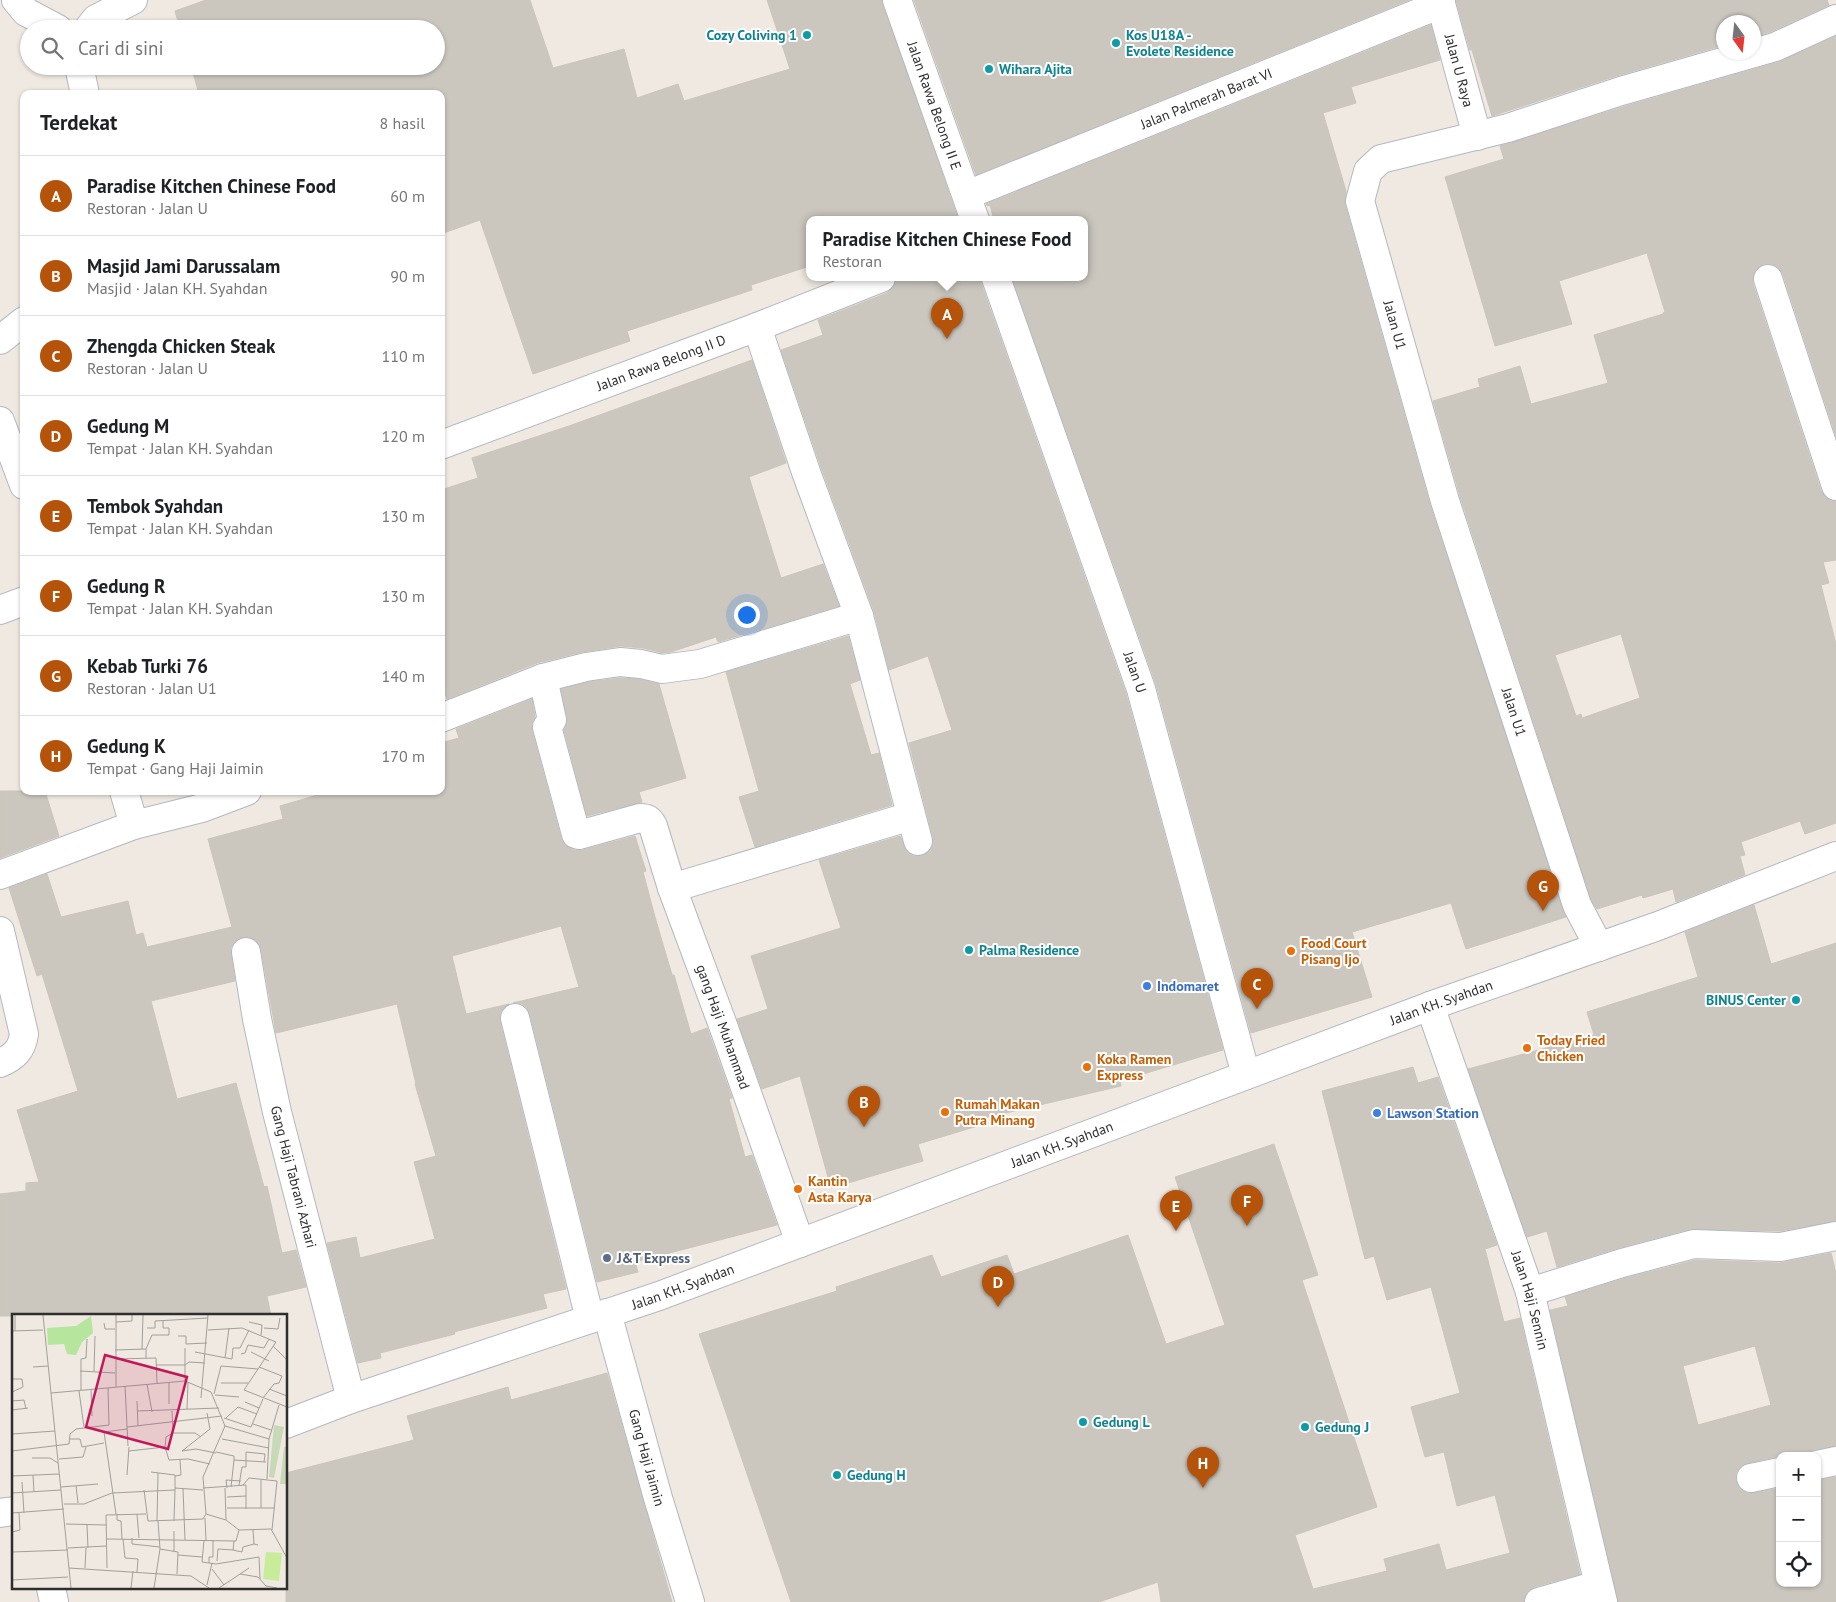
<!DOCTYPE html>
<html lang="id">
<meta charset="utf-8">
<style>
:root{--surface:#fff;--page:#f2f2f2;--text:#202124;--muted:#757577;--line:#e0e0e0;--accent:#b45309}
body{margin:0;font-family:"PT Sans",sans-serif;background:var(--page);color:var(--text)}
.controls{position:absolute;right:15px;bottom:15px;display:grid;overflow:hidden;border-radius:10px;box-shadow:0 1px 4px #0004}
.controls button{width:45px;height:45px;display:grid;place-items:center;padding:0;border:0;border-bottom:1px solid var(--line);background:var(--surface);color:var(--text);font:25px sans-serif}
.compass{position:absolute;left:1716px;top:15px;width:45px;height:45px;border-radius:50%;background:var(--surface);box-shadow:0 1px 4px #0004;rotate:165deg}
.you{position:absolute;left:746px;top:614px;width:18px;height:18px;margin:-12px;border:4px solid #fff;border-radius:50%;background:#1a73e8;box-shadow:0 0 0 8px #1a73e833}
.badge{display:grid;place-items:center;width:32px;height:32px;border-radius:50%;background:var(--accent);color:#fff;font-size:16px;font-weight:700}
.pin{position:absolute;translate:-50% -41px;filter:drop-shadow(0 1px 2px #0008)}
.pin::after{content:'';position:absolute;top:26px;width:18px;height:15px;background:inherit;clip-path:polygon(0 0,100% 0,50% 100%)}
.popup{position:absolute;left:806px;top:216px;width:282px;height:65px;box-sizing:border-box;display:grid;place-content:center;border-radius:10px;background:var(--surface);filter:drop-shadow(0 1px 4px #0005);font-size:16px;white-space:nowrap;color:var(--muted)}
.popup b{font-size:19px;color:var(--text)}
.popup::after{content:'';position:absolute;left:50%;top:100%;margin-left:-10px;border:10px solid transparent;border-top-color:var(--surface)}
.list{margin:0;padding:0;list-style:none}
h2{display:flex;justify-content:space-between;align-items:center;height:65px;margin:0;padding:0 20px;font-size:21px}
h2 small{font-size:16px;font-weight:400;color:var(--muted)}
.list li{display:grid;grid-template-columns:32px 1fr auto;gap:15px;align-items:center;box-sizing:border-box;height:80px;padding:0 20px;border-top:1px solid var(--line)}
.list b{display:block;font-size:19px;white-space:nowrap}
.list p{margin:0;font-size:16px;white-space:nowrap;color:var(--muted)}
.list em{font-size:16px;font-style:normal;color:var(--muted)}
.icon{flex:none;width:28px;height:28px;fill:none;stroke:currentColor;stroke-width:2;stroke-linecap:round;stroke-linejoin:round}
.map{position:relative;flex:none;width:1836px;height:1602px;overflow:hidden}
.search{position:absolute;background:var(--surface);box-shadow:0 1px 4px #0004;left:20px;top:20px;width:425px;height:55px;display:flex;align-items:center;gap:12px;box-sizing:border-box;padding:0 18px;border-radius:28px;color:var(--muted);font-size:19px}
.panel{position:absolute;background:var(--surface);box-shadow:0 1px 4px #0004;left:20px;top:90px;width:425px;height:705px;border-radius:10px}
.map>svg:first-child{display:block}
.building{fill:#cbc7bf;stroke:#cbc5ba;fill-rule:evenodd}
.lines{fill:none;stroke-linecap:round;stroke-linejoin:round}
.minor-casing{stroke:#b4b7c1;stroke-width:30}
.tertiary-casing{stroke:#b4b7c1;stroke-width:30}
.minor{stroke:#fff;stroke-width:28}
.tertiary{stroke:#fff;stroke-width:28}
.culture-dot{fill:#0f9aa8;stroke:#fff;stroke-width:2}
.food-dot{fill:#e8710a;stroke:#fff;stroke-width:2}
.shop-dot{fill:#3f7fe0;stroke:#fff;stroke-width:2}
.service-dot{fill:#5c6f8a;stroke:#fff;stroke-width:2}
.labels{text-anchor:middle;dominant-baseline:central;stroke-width:4;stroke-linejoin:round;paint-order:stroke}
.culture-label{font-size:14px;font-weight:bold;fill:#0d838f;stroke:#fff;text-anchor:start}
.street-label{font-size:14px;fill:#2e2e2e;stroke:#fff}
.food-label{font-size:14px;font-weight:bold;fill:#c56008;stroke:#fff;text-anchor:start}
.shop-label{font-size:14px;font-weight:bold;fill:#366cbe;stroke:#fff;text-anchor:start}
.service-label{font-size:14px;font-weight:bold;fill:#4e5e75;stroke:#fff;text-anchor:start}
.inset-road{fill:none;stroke:#a29e99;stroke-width:1}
.view{fill:#c2185b;fill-opacity:0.15;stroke:#c2185b;stroke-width:2.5}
.inset-edge{fill:none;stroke:#2e2e2e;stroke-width:2.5}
</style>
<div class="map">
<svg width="1836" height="1602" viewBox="0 0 1836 1602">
<rect width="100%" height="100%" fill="#efe9e1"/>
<path class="building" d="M206,0H530L553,68L624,49L637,98L678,84L684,101L790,69L767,0H882L957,216L945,220H810V266L751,285L752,290L627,331L630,341L533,374L480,220L441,234V94H199L191,66H436V29H180L175,11Z
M914,0H1409L976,175Z
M1456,0H1827L1829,5L1770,32L1754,37V22H1724V45L1616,76L1492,116L1472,50H1470Z
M1431,25L1440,60L1351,87L1356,103L1323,113L1346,191L1345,205L1430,505L1566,917L1466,949L1451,903L1352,932L1372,997L1251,1033L1156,684L1012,278H1084V220H994L990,205L987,206L986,204Z
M1836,36V436L1783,274L1778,267L1772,264H1764L1756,269L1753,276V284L1821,491L1826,498L1836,501V560L1823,562L1829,583L1821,585L1836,644V823L1805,834L1800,821L1741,842L1745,855L1740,856L1745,875L1676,902L1673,889L1643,898L1642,895L1597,909L1591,899L1460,496L1433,401L1480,387L1478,379L1520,366L1531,404L1608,383L1594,335L1663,314V313L1665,312L1647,253L1559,281L1572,324L1495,346L1445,177L1504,159L1500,146L1626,106L1779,62ZM1621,634L1640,698L1582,718L1581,714L1576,716L1555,655Z
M896,278H981V283L1126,694L1223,1050L1120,1081L1121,1086L980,1119L981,1125L918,1144L923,1161L831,1188L800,1076L762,1089L737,1019L768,1009L751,956L841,928L819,860L900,836L907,852L913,856H921L929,852L933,845V837L909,743L952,730L928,656L889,670L874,611L821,467L781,350L823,335L818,320L887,293L893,287Z
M752,360L786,463L749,477L781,578L823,564L839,606L718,642L716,637L671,652L663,653L643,648L621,646L582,652L537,663L447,699L441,682V490L478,478L472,458L569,426Z
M848,636L860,680L850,684L871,755L879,753L892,805L755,847L739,797L759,791L726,672Z
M620,678L638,679L659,684L686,778L639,792L642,802L587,816L564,730L567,724V717L561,689L589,682Z
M532,699L535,717L532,724V731L561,838L564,844L574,850H583L635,836L646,871L643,872L655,917L672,975H674L691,1034L707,1028L732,1098L729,1099L745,1157L752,1155L777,1225L635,1262L638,1272L597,1282L530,1014L526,1007L520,1003H513L579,987L561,926L452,956L466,1014L509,1004L504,1007L500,1013V1022L566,1289L543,1294L547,1308L454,1332L455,1334L380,1353L381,1358L358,1363L327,1243L356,1237L360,1258L435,1239L414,1162L436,1156L415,1084H416L397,1004L276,1033L261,949L258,943L252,938L244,937L237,940L231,947V955L235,981L151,1001L177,1099L236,1083L264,1187L267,1186L282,1253L296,1250L306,1287L267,1296L271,1316H0V1194L26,1191V1183L39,1182L17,1110L78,1091L42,974L37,976L9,888L47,874L61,917L128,901L136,935L143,933L147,947L232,927L208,839L283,819L280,806L331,791H441V743L459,738L456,729Z
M0,791H45L59,836L0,858Z
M1754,905L1771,964L1836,943V1221L1779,1231L1690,1229L1618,1248L1557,1267L1547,1231L1527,1237L1468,1069L1594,1035L1587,1012L1698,977L1685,932Z
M1413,1067L1418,1083L1438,1077L1497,1245L1485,1249L1504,1322L1520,1318L1580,1574L1534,1587L1527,1592L1524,1602H1161L1158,1582L1099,1602H791L699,1334L837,1291L836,1287L932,1255L941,1277L1007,1255L1014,1274L1128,1235L1166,1344L1225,1325L1175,1177L1274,1144L1318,1275L1302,1280L1377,1507L1295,1535L1313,1589L1387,1571L1384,1559L1439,1544L1446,1570L1510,1553L1495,1495L1457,1506L1444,1452L1425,1457L1411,1407L1460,1393L1431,1287L1387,1300L1374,1256L1365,1259L1322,1091Z
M1831,1253L1836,1273V1446L1814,1450L1805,1456H1780L1748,1463L1740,1467L1736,1473V1481L1740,1489L1747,1493H1754L1780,1488V1583H1817V1480L1836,1477V1602H1618L1550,1310L1568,1306L1565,1297L1626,1278L1696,1260L1780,1263ZM1755,1346L1771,1405L1698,1425L1683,1366Z
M607,1373L672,1602H286V1473L414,1440L407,1416L508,1387L511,1400Z"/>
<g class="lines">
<g class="minor-casing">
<g id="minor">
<path d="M16,0L26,12L58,29"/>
<path id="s1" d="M897,0L975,220"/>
<path id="s2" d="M1441,4L1477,136"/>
<path d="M88,29L96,19L133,0"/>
<path d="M79,66L85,94"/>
<path id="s3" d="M967,195L1441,4L1440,0"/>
<path id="s4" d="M996,278L1141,689L1246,1075"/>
<path d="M1768,279L1836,486"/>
<path d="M757,327L806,472L859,616L918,841"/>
<path d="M0,340L24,321"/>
<path d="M0,421L24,485"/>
<path id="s5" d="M441,445L757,327L881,278"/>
<path d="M0,610L24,601"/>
<path id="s6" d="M543,678L552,720L547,727L576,834L579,835L640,818C647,818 649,819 653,826L672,888L724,1028L800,1243"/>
<path d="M441,718L543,678L586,667L620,662L641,664L662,669L700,664L859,616"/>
<path d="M124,791L134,825"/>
<path d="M0,875L134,825L202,808L247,791"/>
<path d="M672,888L911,816"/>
<path d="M0,931L24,1034C22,1050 14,1057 0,1063"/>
<path d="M1599,947L1577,905L1445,501L1360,201L1368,171L1381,159L1508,128L1621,91L1775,47L1836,19"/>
<path id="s7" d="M246,952L257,1019L277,1112L351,1399"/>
<path id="s8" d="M1430,1006L1530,1292L1603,1602"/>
<path d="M515,1018L590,1319"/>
<path d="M1530,1292L1622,1263L1694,1244L1780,1247L1836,1236"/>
<path id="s9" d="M607,1313L658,1498L690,1602"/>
<path d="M1817,1465L1836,1461"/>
<path d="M1751,1478L1780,1472"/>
<path d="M51,1588L54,1602"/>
<path d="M1539,1602L1598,1585"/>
</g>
</g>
<g class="tertiary-casing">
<g id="tertiary">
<path id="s10" d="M286,1424L351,1399L659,1296L1430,1006L1658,926L1836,856"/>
<path d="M0,1513L14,1511"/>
</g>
</g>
<use href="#minor" class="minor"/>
<use href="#tertiary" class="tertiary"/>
</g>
<g class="culture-dot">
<circle cx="807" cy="35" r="5"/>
<circle cx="1116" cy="43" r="5"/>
<circle cx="989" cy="69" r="5"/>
<circle cx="969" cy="950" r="5"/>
<circle cx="1796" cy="1000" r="5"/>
<circle cx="1083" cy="1422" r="5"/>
<circle cx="1305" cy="1427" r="5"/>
<circle cx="837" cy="1475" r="5"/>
</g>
<g class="food-dot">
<circle cx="1291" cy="951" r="5"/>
<circle cx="1527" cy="1048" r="5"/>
<circle cx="1087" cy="1067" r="5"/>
<circle cx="945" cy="1112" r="5"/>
<circle cx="798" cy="1189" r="5"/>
</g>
<g class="shop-dot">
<circle cx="1147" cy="986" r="5"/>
<circle cx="1377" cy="1113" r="5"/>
</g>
<circle class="service-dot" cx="607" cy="1258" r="5"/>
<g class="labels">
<g class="culture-label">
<text x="797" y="35" text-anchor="end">Cozy Coliving 1</text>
<text x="1126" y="35">Kos U18A -<tspan x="1126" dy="16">Evolete Residence</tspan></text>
<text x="999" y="69">Wihara Ajita</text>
<text x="979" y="950">Palma Residence</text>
<text x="1786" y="1000" text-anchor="end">BINUS Center</text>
<text x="1093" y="1422">Gedung L</text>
<text x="1315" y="1427">Gedung J</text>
<text x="847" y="1475">Gedung H</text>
</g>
<g class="street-label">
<text stroke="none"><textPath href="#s2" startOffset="69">Jalan U Raya</textPath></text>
<text stroke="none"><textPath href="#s3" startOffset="258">Jalan Palmerah Barat VI</textPath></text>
<text stroke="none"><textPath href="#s1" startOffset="112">Jalan Rawa Belong II E</textPath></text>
<text transform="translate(1395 325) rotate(74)">Jalan U1</text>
<text stroke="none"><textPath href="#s5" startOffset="235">Jalan Rawa Belong II D</textPath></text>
<text stroke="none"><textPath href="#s4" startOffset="418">Jalan U</textPath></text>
<text transform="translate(1514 712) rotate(72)">Jalan U1</text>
<text stroke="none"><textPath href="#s10" startOffset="1230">Jalan KH. Syahdan</textPath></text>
<text stroke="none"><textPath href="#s6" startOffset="458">gang Haji Muhammad</textPath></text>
<text stroke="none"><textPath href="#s10" startOffset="825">Jalan KH. Syahdan</textPath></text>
<text stroke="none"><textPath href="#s7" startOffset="230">Gang Haji Tabrani Azhari</textPath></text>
<text stroke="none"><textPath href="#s10" startOffset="420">Jalan KH. Syahdan</textPath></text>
<text stroke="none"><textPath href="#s8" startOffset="311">Jalan Haji Sennin</textPath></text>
<text stroke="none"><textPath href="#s9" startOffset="150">Gang Haji Jaimin</textPath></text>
</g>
<g class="food-label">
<text x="1301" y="943">Food Court<tspan x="1301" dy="16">Pisang Ijo</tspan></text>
<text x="1537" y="1040">Today Fried<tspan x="1537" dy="16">Chicken</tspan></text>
<text x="1097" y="1059">Koka Ramen<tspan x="1097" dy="16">Express</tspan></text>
<text x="955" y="1104">Rumah Makan<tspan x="955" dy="16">Putra Minang</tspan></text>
<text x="808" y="1181">Kantin<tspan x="808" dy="16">Asta Karya</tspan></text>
</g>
<g class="shop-label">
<text x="1157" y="986">Indomaret</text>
<text x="1387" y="1113">Lawson Station</text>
</g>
<g class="service-label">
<text x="617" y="1258">J&amp;T Express</text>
</g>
</g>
<g transform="translate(12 1314)">
<rect width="275" height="275" fill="#efe9e1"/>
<path d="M79,2L81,19L70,28L64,41L55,40L52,30L36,31L35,14L64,12Z" fill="#b6e59e"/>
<path d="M262,111L272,113L262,164L257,163ZM275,132V170H268L272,133Z" fill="#c8d9b8"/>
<path d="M254,238L270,239L267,267L251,265Z" fill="#c9ec9a"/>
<path class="inset-road" d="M31,1L59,274M104,8L120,7V1M237,8L250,11L249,21M92,9L93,15H103M135,14H143V7L196,4M252,14L266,15L268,4M196,16L230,14L264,28L232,76L275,93M0,17L31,16M3,17V1M166,22H174V30L195,29M261,32L275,46M130,35L131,1M134,35L140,21H157V14H151V7M103,36L134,35V44M183,38L220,45L221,34H228L237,16M239,38L257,47M229,40L233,39L236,31L252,34L257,25M213,44L217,14M104,45L144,44L145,69M144,51H173M173,51L177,48L193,49M21,53L36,52M247,53L270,62L267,69L262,70L251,84M68,57L103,59M82,57L83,22M0,65H10L11,73L0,78M173,67V34M209,69H236M135,70L140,98M113,72L116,132M104,73V1M79,75L80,102M257,75L275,82M69,76V45L74,44L75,25M67,77L72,113M39,79L173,67L199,78L213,112L191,163L194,200M202,80L209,52L246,55M203,81L227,83M189,84L196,1M0,87L12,86L14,95M125,87L126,112M233,88L247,94M157,90V68M175,95L176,68M0,96L16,94M125,97L207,94M160,97L161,119L154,123L153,133L157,146L176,145L198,150M212,104L239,113L251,85M214,104L226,93L245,100M241,110L259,116M213,112L257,125M115,113L210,102M161,119H183L189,123M0,120L43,117M58,125H68L70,133L92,129M210,125L257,134M0,137L57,130L58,120L64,115L97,111L96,74M117,137L153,133M170,137L198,115L195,99M170,137L184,135L204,139M204,138L222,142V146M20,144H38L46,149M47,145L71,143L74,133M222,146L254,148M21,161L22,178M115,161L117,133M0,162L47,160M163,162L169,161L168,146M255,165L257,125L267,91M249,166V194M10,168L12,199M227,171L230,153H234V138L253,140L252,148M231,171L237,164L265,167L260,216M64,172L66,189M49,173L86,170M219,173L222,146M163,174L191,176M191,174L234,171V195M213,174L214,206M215,174L214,166L229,167M171,175L173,226M132,176L136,207L191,205L194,200M0,179L49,176M215,183L234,182M52,190H72L100,179L163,176V161L139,158M215,194H263M0,199L52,195M104,200L92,118L115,115M105,200V206L109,207L110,225M125,200L127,224M194,200L214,206L227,216L259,215L275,244M193,204L194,226M145,207L146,159M162,207L163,176M54,210L95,211M75,211L76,234M241,216L242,230L246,231M0,218L8,216L7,199M120,224V230L148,233M95,225L224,227L227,216M111,225L113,244L126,245L125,259M192,226L190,248L204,250L247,243L248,265M56,234L94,232M148,235L166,238L165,260M221,236L230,238L231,233L242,230M162,237V217M0,238L56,236M166,241L190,243M205,247L206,235L221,236L222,227M197,249V243H201V226M57,254L179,262L197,274M73,254L74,234M95,254L94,201L134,200M200,255L212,271M228,260L246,263L254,272L265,274M0,266L56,263M195,271L200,249M119,274L121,257M142,274L148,235L146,207M207,274L237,254"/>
<path class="view" d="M93,41L175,63L156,135L74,113Z"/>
<rect width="275" height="275" class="inset-edge"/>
</g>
</svg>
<div class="controls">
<button>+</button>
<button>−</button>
<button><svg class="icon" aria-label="locate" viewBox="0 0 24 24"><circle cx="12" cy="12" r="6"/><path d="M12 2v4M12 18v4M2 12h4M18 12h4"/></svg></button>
</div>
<svg class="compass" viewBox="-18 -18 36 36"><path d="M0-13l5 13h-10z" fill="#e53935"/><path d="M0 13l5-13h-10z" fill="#757577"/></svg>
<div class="you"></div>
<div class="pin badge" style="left:947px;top:339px">A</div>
<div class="popup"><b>Paradise Kitchen Chinese Food</b>Restoran</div>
<div class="pin badge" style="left:864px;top:1127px">B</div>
<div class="pin badge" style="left:1257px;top:1009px">C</div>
<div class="pin badge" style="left:998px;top:1307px">D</div>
<div class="pin badge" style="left:1176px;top:1231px">E</div>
<div class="pin badge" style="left:1247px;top:1226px">F</div>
<div class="pin badge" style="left:1543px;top:911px">G</div>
<div class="pin badge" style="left:1203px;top:1488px">H</div>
<div class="search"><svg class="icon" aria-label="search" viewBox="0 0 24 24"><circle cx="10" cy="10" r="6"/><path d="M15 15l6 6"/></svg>Cari di sini</div>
<section class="panel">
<h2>Terdekat<small>8 hasil</small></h2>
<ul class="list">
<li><span class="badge">A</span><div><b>Paradise Kitchen Chinese Food</b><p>Restoran · Jalan U</p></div><em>60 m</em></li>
<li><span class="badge">B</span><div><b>Masjid Jami Darussalam</b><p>Masjid · Jalan KH. Syahdan</p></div><em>90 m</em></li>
<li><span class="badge">C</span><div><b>Zhengda Chicken Steak</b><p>Restoran · Jalan U</p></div><em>110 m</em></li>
<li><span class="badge">D</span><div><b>Gedung M</b><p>Tempat · Jalan KH. Syahdan</p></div><em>120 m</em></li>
<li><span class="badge">E</span><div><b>Tembok Syahdan</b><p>Tempat · Jalan KH. Syahdan</p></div><em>130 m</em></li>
<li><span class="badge">F</span><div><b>Gedung R</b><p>Tempat · Jalan KH. Syahdan</p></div><em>130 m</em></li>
<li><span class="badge">G</span><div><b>Kebab Turki 76</b><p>Restoran · Jalan U1</p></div><em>140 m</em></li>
<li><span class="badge">H</span><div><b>Gedung K</b><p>Tempat · Gang Haji Jaimin</p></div><em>170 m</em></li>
</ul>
</section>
</div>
